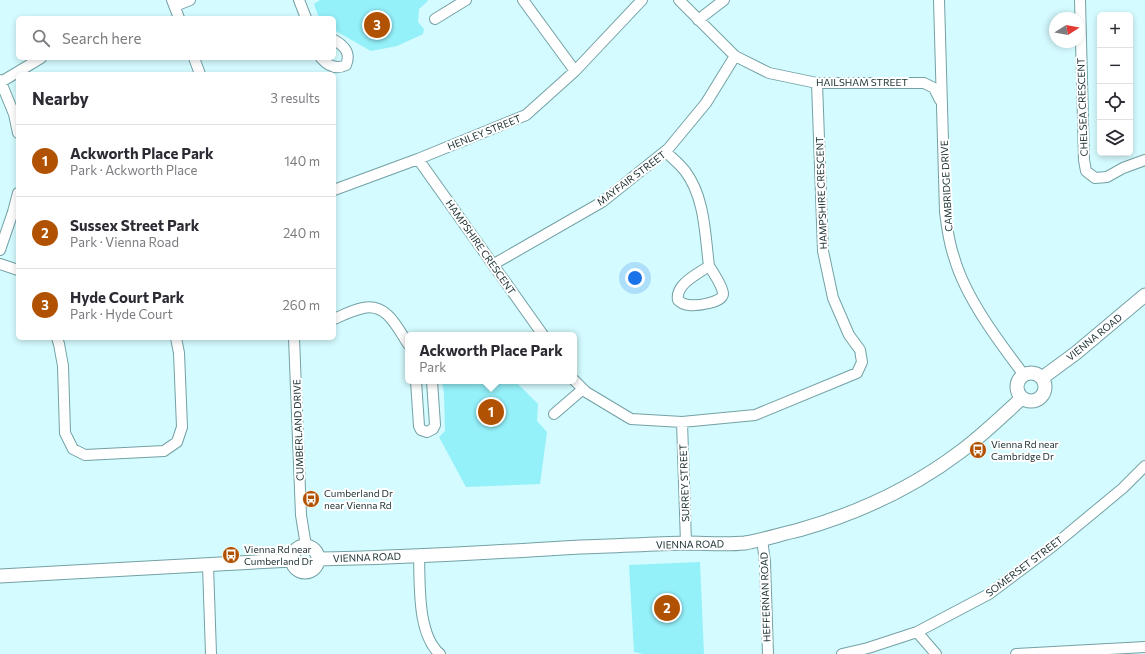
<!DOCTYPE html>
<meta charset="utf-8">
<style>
:root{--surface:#fff;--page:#f2f2f3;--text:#2b2b33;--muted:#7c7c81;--line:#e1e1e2;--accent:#b05201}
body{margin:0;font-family:Commissioner,sans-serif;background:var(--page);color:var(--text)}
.controls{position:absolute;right:12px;top:12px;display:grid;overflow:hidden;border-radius:6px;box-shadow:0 2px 6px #0003}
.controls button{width:36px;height:36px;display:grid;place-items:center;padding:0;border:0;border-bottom:1px solid var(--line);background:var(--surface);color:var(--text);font:20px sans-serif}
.compass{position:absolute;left:1049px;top:12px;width:36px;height:36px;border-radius:50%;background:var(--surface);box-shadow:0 2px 6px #0003;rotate:79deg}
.you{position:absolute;left:635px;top:278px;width:14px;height:14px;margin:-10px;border:3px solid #fff;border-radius:50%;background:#1a73e8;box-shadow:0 0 0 6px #1a73e833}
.badge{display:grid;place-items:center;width:26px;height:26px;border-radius:50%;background:var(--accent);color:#fff;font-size:13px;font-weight:700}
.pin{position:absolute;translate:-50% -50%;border:2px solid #fff;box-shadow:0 1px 4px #0006}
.popup{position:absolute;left:405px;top:332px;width:172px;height:52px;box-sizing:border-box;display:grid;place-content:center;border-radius:6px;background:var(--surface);filter:drop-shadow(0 1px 3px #0005);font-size:13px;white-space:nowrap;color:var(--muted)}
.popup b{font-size:15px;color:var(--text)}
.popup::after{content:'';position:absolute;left:50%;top:100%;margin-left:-8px;border:8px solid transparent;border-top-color:var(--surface)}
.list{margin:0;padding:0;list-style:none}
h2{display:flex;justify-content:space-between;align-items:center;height:52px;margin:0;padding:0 16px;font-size:17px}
h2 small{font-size:13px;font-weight:400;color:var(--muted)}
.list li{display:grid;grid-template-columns:26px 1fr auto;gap:12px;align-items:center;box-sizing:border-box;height:72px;padding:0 16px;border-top:1px solid var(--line)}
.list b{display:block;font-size:15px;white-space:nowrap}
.list p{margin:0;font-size:13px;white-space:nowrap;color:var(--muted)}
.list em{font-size:13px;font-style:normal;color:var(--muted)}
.icon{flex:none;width:22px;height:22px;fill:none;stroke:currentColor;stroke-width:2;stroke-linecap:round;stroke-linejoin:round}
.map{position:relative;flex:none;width:1145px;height:654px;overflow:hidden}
.search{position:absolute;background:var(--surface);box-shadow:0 2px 6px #0003;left:16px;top:16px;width:320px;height:44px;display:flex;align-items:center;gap:10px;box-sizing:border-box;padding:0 14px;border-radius:6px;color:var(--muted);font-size:15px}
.panel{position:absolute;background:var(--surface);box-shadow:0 2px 6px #0003;left:16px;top:72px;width:320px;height:268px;border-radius:6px}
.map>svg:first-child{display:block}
.green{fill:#94f0f9}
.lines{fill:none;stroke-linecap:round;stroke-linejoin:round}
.minor-casing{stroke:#73a1a5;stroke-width:12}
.major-casing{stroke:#73a1a5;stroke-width:15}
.minor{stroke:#fff;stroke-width:10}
.major{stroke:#fff;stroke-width:13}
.labels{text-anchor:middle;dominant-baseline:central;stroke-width:4;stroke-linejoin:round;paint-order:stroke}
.street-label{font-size:10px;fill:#223537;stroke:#fff}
.poi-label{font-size:10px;fill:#223537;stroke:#fff;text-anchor:start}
</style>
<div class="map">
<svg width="1145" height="654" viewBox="0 0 1145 654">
<rect width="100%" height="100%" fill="#d4fbff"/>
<path class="green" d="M320,0H427L428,1L419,9L418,22L424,29L423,34L397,46L371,51L334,30V18H319L314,4Z
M442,381H515L538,404L537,421L547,432L540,484L466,487L439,437L445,431L444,394Z
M700,562L704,654H643L634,652L629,565Z"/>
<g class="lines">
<g class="minor-casing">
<path id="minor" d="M172,0L179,18
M299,0L306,18
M523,0L575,71
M679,0L735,56L769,73L817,83H924L934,88L940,100
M939,0L945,212C947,228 949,243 954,257C965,297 999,342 1024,375
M1080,0L1084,160L1086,171L1095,178L1107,177L1123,168L1145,160
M175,6L190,0
M435,19L466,0
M698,20L724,0
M194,58L200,74
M321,58C328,66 336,70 346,65C351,53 345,46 334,40
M0,80L14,114L18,133
M1,82L41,58
M666,152C672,158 680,164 685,171C705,197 705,235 709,266
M418,159L543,335
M334,190L418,159L526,115L575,71L642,0
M0,250L13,212L18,193
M0,264L18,270
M494,264L602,202L668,149L706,103L735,56
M709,266C713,272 723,287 723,294C722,303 696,306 689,305C684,305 681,303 678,300C675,284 698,274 709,266Z
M334,319C343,315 353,310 363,308C387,303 397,327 408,344
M57,338L59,344L63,366L65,433L73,449L85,455L164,451L177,442L182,427L179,353L176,338
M294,338L301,515L306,546
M574,380L586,392L631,419L682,422L755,415L857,373L862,362L860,350L849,335L833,298L823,251L817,83
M416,381L419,426L421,430L427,432L433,429L435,425L432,381
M554,414L583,389
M682,422L686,543
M762,539L765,562L768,654
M419,555C420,583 417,635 440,654
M208,565L211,654
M917,632L936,654
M842,654L868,648L917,632L989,594L1053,546L1123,488L1145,466
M1016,654L1145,647"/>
</g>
<g class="major-casing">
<path id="major" d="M1017 387a14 14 0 1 1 28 0a14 14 0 1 1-28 0Z
M1042,378L1076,353L1145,295
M292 559a13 13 0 1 1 26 0a13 13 0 1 1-26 0Z
M318,559C405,558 493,552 580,547C615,546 650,544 685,543C705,543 725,545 745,543C763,540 781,534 799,530C859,513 911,489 960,452C982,436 1002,416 1022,398
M0,576L292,560"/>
</g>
<use href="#minor" class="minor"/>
<use href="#major" class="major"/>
</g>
<defs>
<g id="bus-disc" transform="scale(0.9)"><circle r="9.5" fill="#b05201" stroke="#fff"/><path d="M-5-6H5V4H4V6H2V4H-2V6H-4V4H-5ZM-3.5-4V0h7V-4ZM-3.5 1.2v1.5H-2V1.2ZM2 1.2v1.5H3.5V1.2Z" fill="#fff"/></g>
</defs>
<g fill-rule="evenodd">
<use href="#bus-disc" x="978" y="450"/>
<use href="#bus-disc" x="311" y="499"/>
<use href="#bus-disc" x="231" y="555"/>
</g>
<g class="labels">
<g class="street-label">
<text x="862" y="82">HAILSHAM STREET</text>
<text transform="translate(1082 107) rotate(-92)">CHELSEA CRESCENT</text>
<text transform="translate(484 132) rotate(-22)">HENLEY STREET</text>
<text transform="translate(631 178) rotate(-37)">MAYFAIR STREET</text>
<text transform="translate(946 186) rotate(-93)">CAMBRIDGE DRIVE</text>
<text transform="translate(821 193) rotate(-92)">HAMPSHIRE CRESCENT</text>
<text transform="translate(481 247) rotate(55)">HAMPSHIRE CRESCENT</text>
<text transform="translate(1094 337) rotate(-39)">VIENNA ROAD</text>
<text transform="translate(298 430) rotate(-92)">CUMBERLAND DRIVE</text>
<text transform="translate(684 483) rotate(-92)">SURREY STREET</text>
<text transform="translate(690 544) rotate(-1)">VIENNA ROAD</text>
<text transform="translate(367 557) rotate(-2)">VIENNA ROAD</text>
<text transform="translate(1024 566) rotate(-37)">SOMERSET STREET</text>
<text transform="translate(765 597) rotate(-92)">HEFFERNAN ROAD</text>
</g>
<g class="poi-label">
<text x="991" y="444">Vienna Rd near<tspan x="991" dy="12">Cambridge Dr</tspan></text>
<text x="324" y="493">Cumberland Dr<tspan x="324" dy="12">near Vienna Rd</tspan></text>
<text x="244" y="549">Vienna Rd near<tspan x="244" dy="12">Cumberland Dr</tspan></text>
</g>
</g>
</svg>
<div class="controls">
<button>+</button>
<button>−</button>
<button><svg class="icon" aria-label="locate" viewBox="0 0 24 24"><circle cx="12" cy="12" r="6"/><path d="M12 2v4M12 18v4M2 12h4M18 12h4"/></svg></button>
<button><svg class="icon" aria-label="layers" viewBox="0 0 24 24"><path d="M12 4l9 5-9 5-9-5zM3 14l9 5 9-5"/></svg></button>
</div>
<svg class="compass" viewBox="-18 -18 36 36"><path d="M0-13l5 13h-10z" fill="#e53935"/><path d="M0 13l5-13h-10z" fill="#7c7c81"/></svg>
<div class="you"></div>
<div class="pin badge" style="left:491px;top:412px">1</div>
<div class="popup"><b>Ackworth Place Park</b>Park</div>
<div class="pin badge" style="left:667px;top:608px">2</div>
<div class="pin badge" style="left:377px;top:25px">3</div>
<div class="search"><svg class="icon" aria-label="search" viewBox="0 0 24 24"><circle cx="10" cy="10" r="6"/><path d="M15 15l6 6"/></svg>Search here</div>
<section class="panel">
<h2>Nearby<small>3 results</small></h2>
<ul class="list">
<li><span class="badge">1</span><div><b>Ackworth Place Park</b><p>Park · Ackworth Place</p></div><em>140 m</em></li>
<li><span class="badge">2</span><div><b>Sussex Street Park</b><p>Park · Vienna Road</p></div><em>240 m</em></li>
<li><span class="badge">3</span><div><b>Hyde Court Park</b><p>Park · Hyde Court</p></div><em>260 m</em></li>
</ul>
</section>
</div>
